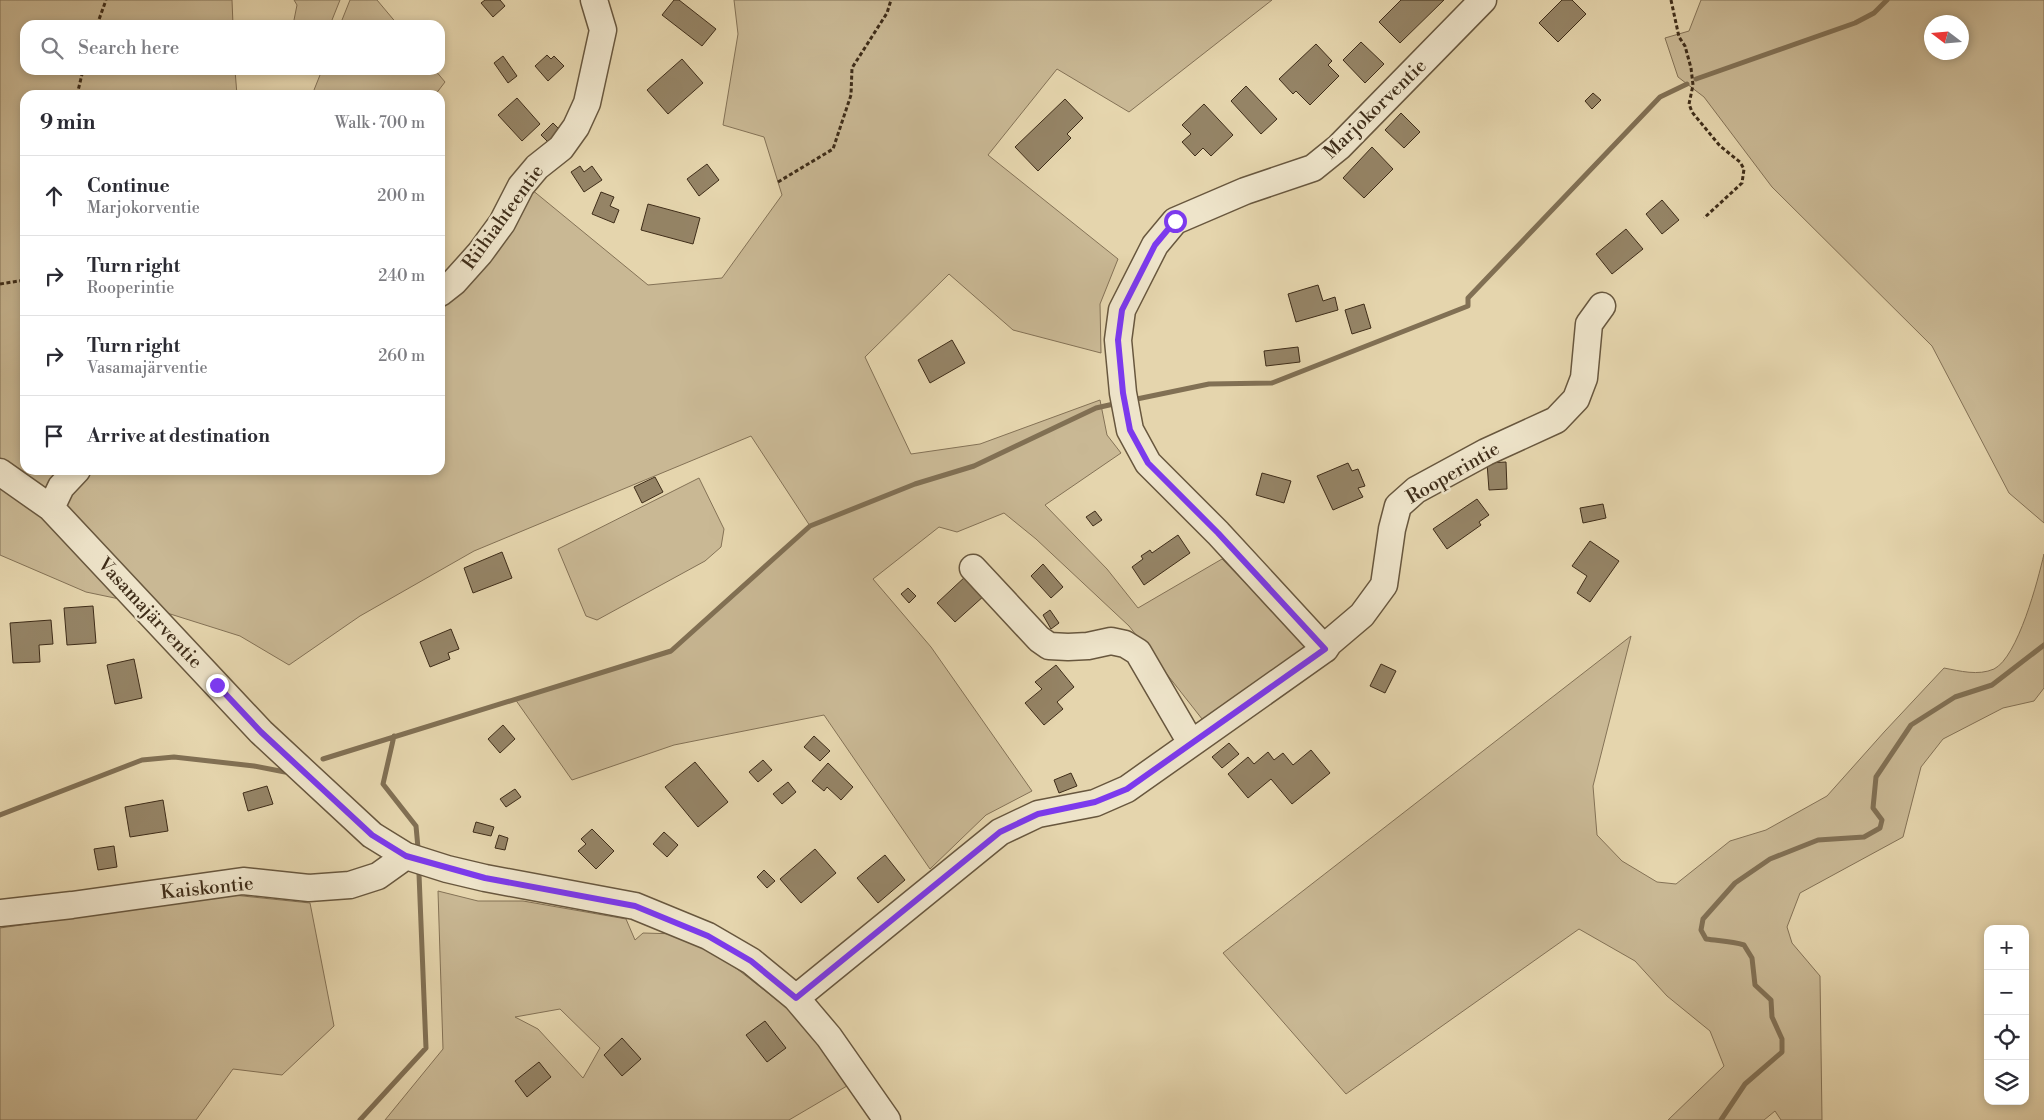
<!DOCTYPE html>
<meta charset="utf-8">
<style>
:root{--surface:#fff;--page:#f7f7f7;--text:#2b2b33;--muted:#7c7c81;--line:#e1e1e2}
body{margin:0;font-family:"Libre Bodoni",serif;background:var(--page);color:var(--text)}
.controls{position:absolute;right:15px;bottom:15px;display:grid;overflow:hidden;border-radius:10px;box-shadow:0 2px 8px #0003}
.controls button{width:45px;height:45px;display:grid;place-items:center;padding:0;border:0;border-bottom:1px solid var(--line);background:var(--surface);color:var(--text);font:25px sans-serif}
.compass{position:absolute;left:1924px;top:15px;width:45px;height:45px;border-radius:50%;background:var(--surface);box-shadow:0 2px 8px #0003;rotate:286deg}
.stop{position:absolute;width:15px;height:15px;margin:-11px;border:4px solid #7c3aed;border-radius:50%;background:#fff}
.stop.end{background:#7c3aed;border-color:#fff;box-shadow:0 1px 5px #0008}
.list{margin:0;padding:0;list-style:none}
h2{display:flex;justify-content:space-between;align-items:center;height:65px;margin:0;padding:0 20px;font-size:21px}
h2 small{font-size:16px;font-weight:400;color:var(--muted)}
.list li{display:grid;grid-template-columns:32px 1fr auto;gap:15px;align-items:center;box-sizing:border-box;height:80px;padding:0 20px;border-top:1px solid var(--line)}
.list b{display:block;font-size:19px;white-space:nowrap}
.list p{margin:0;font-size:16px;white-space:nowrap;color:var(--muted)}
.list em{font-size:16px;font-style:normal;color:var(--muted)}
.icon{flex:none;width:28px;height:28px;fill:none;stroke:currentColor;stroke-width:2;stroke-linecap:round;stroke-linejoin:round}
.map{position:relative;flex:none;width:2044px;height:1120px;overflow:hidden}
.search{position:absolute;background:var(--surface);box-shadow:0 2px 8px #0003;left:20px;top:20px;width:425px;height:55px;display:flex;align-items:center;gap:12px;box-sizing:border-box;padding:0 18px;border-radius:15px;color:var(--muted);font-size:19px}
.panel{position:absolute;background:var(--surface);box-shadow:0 2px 8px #0003;left:20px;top:90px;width:425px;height:385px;border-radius:15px}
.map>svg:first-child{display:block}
.green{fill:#c9b894;stroke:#847256;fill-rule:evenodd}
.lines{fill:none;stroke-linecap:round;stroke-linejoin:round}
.stream{stroke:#817054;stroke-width:5}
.building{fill:#958466;stroke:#3f2d19}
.minor-casing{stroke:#68573e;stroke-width:29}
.path{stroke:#3f2d19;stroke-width:3;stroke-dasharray:4 2.5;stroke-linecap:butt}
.minor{stroke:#eee4ca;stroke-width:26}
.route{stroke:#7c3aed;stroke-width:6}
.labels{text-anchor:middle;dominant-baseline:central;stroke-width:5;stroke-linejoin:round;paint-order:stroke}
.street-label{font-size:19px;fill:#3f2d19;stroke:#eee4ca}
</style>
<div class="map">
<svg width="2044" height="1120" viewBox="0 0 2044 1120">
<rect width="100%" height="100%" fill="#e5d5ad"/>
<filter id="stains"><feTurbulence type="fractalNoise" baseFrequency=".004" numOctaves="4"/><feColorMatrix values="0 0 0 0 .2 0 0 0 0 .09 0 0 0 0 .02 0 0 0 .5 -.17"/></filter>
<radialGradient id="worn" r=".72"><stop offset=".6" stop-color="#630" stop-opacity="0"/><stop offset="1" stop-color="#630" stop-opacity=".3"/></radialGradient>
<path class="green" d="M0,0H232L233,25H25V70H235L237,95H25V470H440V305L531,189L648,285L722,278L782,195L764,137L723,125L738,34L734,0H1272L1129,112L1057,69L988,155L1118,259L1100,304L1101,353L1013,330L949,274L865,357L911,454L980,444L1100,400L1107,435L1121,453L1045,505L1107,569L1138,608L1222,559L1308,647L1206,724L1129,626L1036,539L1004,513L957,532L939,527L873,579L931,647L1032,791L986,815L930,869L824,715L674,745L572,780L515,699L671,651L810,526L751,436L474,551L360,616L289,665L240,636L129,601L86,592L0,555Z
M294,0H340L330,25H293L297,5Z
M350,0H377L398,25H340Z
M1701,0H2044V523L2009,493L1932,346L1772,187L1704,97L1678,77L1665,38L1689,31ZM1932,22H1962V52H1932Z
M322,70H435L445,82L435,95H312Z
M699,478L724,529L721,547L705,561L597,620L586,616L558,549Z
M2044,554V688L2034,701L2003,708L1943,739L1921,767L1903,837L1800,893L1787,927L1792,943L1820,976L1822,1120H1781L1775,1111L1764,1120H1668L1724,1066L1710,1031L1667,996L1635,961L1579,929L1346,1094L1223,953L1631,636L1593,786L1597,835L1622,861L1657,882L1676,884L1730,841L1766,830L1827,796L1885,731L1944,668C1960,671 1978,676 1994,669C2018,657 2038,580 2044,554Z
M438,891L478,901H523L626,919L635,940L643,933L679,934L709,947L796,1015L852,1083L789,1120H385L443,1049ZM560,1009L600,1048L583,1078L538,1029L515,1017Z
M233,895L310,903L334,1026L282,1075L233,1069L196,1120H0V928Z"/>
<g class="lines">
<path class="stream" d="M1696,79L1855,23L1874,13L1887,0
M1132,400L1209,384L1272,383L1468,306V298L1660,97L1687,84
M394,736L383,784L416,826L418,848
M323,759L671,651L810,526L915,484L974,466L1096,408L1118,403
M0,815L142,760L174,757L254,766L285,772
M360,1120L426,1048L419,874
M1721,1120L1745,1084L1782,1052V1039L1772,1017L1771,1000L1755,985L1752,958L1744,945C1731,941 1719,941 1706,939L1701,930L1703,919L1735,883L1770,859L1818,840L1864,837L1880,828L1882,820L1873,808L1876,777L1911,725L1955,697L1992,685L2044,645"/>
</g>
<path class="building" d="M485,0H500L505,6L493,17L481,3Z
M674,0H679L716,29L702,46L662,15Z
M1401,0H1444L1400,43L1379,22Z
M1562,0H1572L1586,14L1558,42L1539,23Z
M1361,42L1384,64L1365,83L1343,60Z
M1316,44L1332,61L1328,65L1339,76L1310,105L1296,91L1293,94L1279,79Z
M547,55L551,59L554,56L564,66L548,81L535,66Z
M503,56L517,76L508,83L494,63Z
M682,59L703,83L668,114L647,90Z
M1246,86L1277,119L1261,134L1231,101Z
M1593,93L1601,100L1592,109L1585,101Z
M517,98L540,124L522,141L498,115Z
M1065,99L1083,118L1067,134L1071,138L1038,171L1015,147Z
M1204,104L1233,135L1211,156L1203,148L1195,156L1182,142L1191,134L1182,125Z
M1401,113L1420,132L1404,148L1385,130Z
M553,123L562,132L550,144L541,135Z
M1372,147L1393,169L1364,198L1343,178Z
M707,164L719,180L699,196L687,179Z
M580,166L584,172L592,166L602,180L584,192L571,172Z
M601,192L614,197L610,206L619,210L614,223L592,214Z
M1662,200L1679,220L1662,234L1646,214Z
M648,204L700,218L693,244L641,230Z
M1626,229L1643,249L1612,274L1596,254Z
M1318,285L1323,301L1335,297L1338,310L1296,322L1288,294Z
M1364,304L1371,328L1352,334L1345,310Z
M952,340L965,363L930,383L918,360Z
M1298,347L1300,362L1266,366L1264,351Z
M1506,462L1507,489L1489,490L1487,463Z
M1348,463L1352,471L1358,469L1365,486L1358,488L1363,497L1333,510L1317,476Z
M1262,473L1291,481L1284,503L1256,495Z
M655,477L663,492L642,503L634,487Z
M1477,499L1489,515L1479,522L1481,525L1447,549L1433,529Z
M1603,504L1606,518L1583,523L1580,508Z
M1095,511L1102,520L1093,526L1086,517Z
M1178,535L1190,553L1144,585L1132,567L1143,559L1141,556L1150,550L1152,553Z
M1590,541L1619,561L1590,602L1577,593L1587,576L1572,566Z
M502,552L512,578L473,593L464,568Z
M1043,564L1063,587L1051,598L1031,576Z
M967,575L985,595L955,622L937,603Z
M908,588L916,596L909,603L901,594Z
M93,606L96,643L67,645L64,608Z
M1050,610L1059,623L1051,629L1043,615Z
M51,620L53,644L39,645L40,662L13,663L10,623Z
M451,629L459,649L448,653L450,659L430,667L420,642Z
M134,659L142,698L115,704L107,665Z
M1381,664L1396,671L1385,693L1370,686Z
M1056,665L1074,687L1057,702L1063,709L1044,725L1025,703L1042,689L1035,682Z
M503,725L515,739L500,753L488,739Z
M814,736L830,751L820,761L804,747Z
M1229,743L1239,754L1222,768L1212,757Z
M1311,750L1330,773L1292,804L1271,779L1248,798L1228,774L1248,757L1254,764L1268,752L1274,760L1283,753L1293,765Z
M763,760L772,770L758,782L749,772Z
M695,762L728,802L698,827L665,787Z
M828,763L853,787L841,800L827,787L824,791L812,781Z
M1071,773L1077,786L1059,793L1054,780Z
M788,782L796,792L782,804L773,794Z
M267,786L273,804L248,811L243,793Z
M515,789L521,797L506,807L500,799Z
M163,800L168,831L130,837L125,807Z
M476,822L494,827L491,836L473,832Z
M592,829L614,851L596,869L578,851L586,844L581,839Z
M664,832L678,845L667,857L653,844Z
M499,835L508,838L505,850L495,848Z
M114,846L117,867L98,870L94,849Z
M815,849L836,873L801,903L780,879Z
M885,855L905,880L878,903L857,878Z
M764,870L775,881L767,888L757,877Z
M765,1021L786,1048L767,1062L746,1035Z
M622,1038L641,1059L622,1076L604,1055Z
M539,1062L551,1077L527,1097L515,1081Z"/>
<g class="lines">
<g class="minor-casing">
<path id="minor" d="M440,293L454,282L480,253L502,223L521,186L537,167L561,148L576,127L587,103L603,30L594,0
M0,472L51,508L261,732L372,835L406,856L447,869L485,878L635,906L708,936L751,961L796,998L829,1037L887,1120
M51,508L61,487L77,470
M973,568L1039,639L1049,646L1068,647L1088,646L1111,641L1125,644L1138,652L1191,743
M1325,649L1218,533L1148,463L1130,430L1123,393L1118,340L1122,310L1155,245L1175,221L1245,191L1313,168L1339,147L1483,0
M0,913L72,905L243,881L309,888L350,885L378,876L406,856
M796,998L1000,832L1038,814L1095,803L1127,789L1325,649L1329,643L1362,615L1384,585L1392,529L1398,506L1416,490L1486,452L1556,420L1576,399L1584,378L1589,324L1602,306"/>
</g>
<path class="path" d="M1671,0L1679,37L1685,46L1691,68L1693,85L1689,104L1692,112L1720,146L1740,162L1744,169L1742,183L1704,218
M97,25L106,0
M77,95L83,70
M778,182L833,149L851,95L852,68L887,13L891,0
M0,284L25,280"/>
<use href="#minor" class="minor"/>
</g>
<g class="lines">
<path class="route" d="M217,685L261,732L372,835L406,856L485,878L635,906L708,936L751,961L796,998L1000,832L1038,814L1095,802L1127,789L1325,649L1218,533L1148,463L1130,430L1123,393L1118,340L1122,310L1155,245L1175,221"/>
</g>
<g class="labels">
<g class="street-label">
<text transform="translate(1375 109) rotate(-44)">Marjokorventie</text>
<text transform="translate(503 217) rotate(-54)">Riihiahteentie</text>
<text transform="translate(1453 473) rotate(-30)">Rooperintie</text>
<text transform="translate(150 613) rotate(47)">Vasamajärventie</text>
<text transform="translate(207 888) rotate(-6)">Kaiskontie</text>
</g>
</g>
<rect width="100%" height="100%" filter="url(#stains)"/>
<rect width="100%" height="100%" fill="url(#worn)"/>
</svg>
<div class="controls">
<button>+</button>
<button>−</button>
<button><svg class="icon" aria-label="locate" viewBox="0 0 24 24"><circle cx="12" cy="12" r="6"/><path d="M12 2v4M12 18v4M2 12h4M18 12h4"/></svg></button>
<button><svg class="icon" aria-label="layers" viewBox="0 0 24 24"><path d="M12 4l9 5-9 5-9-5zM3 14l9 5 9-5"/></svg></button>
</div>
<svg class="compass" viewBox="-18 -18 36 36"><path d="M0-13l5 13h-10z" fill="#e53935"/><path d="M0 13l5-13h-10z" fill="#7c7c81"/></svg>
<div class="stop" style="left:1175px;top:221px"></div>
<div class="stop end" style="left:217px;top:685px"></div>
<div class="search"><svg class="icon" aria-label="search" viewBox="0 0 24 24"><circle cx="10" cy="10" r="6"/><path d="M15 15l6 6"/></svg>Search here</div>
<section class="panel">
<h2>9 min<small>Walk · 700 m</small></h2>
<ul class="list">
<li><svg class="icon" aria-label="ahead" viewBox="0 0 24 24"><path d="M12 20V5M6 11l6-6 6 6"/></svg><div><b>Continue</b><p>Marjokorventie</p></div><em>200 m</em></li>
<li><svg class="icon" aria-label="right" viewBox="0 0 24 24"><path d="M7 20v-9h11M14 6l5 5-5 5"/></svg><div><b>Turn right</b><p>Rooperintie</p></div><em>240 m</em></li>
<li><svg class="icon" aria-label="right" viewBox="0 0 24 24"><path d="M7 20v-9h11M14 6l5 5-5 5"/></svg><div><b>Turn right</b><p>Vasamajärventie</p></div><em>260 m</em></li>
<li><svg class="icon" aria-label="arrive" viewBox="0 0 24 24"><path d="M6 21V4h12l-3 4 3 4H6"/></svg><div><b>Arrive at destination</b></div></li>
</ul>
</section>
</div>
